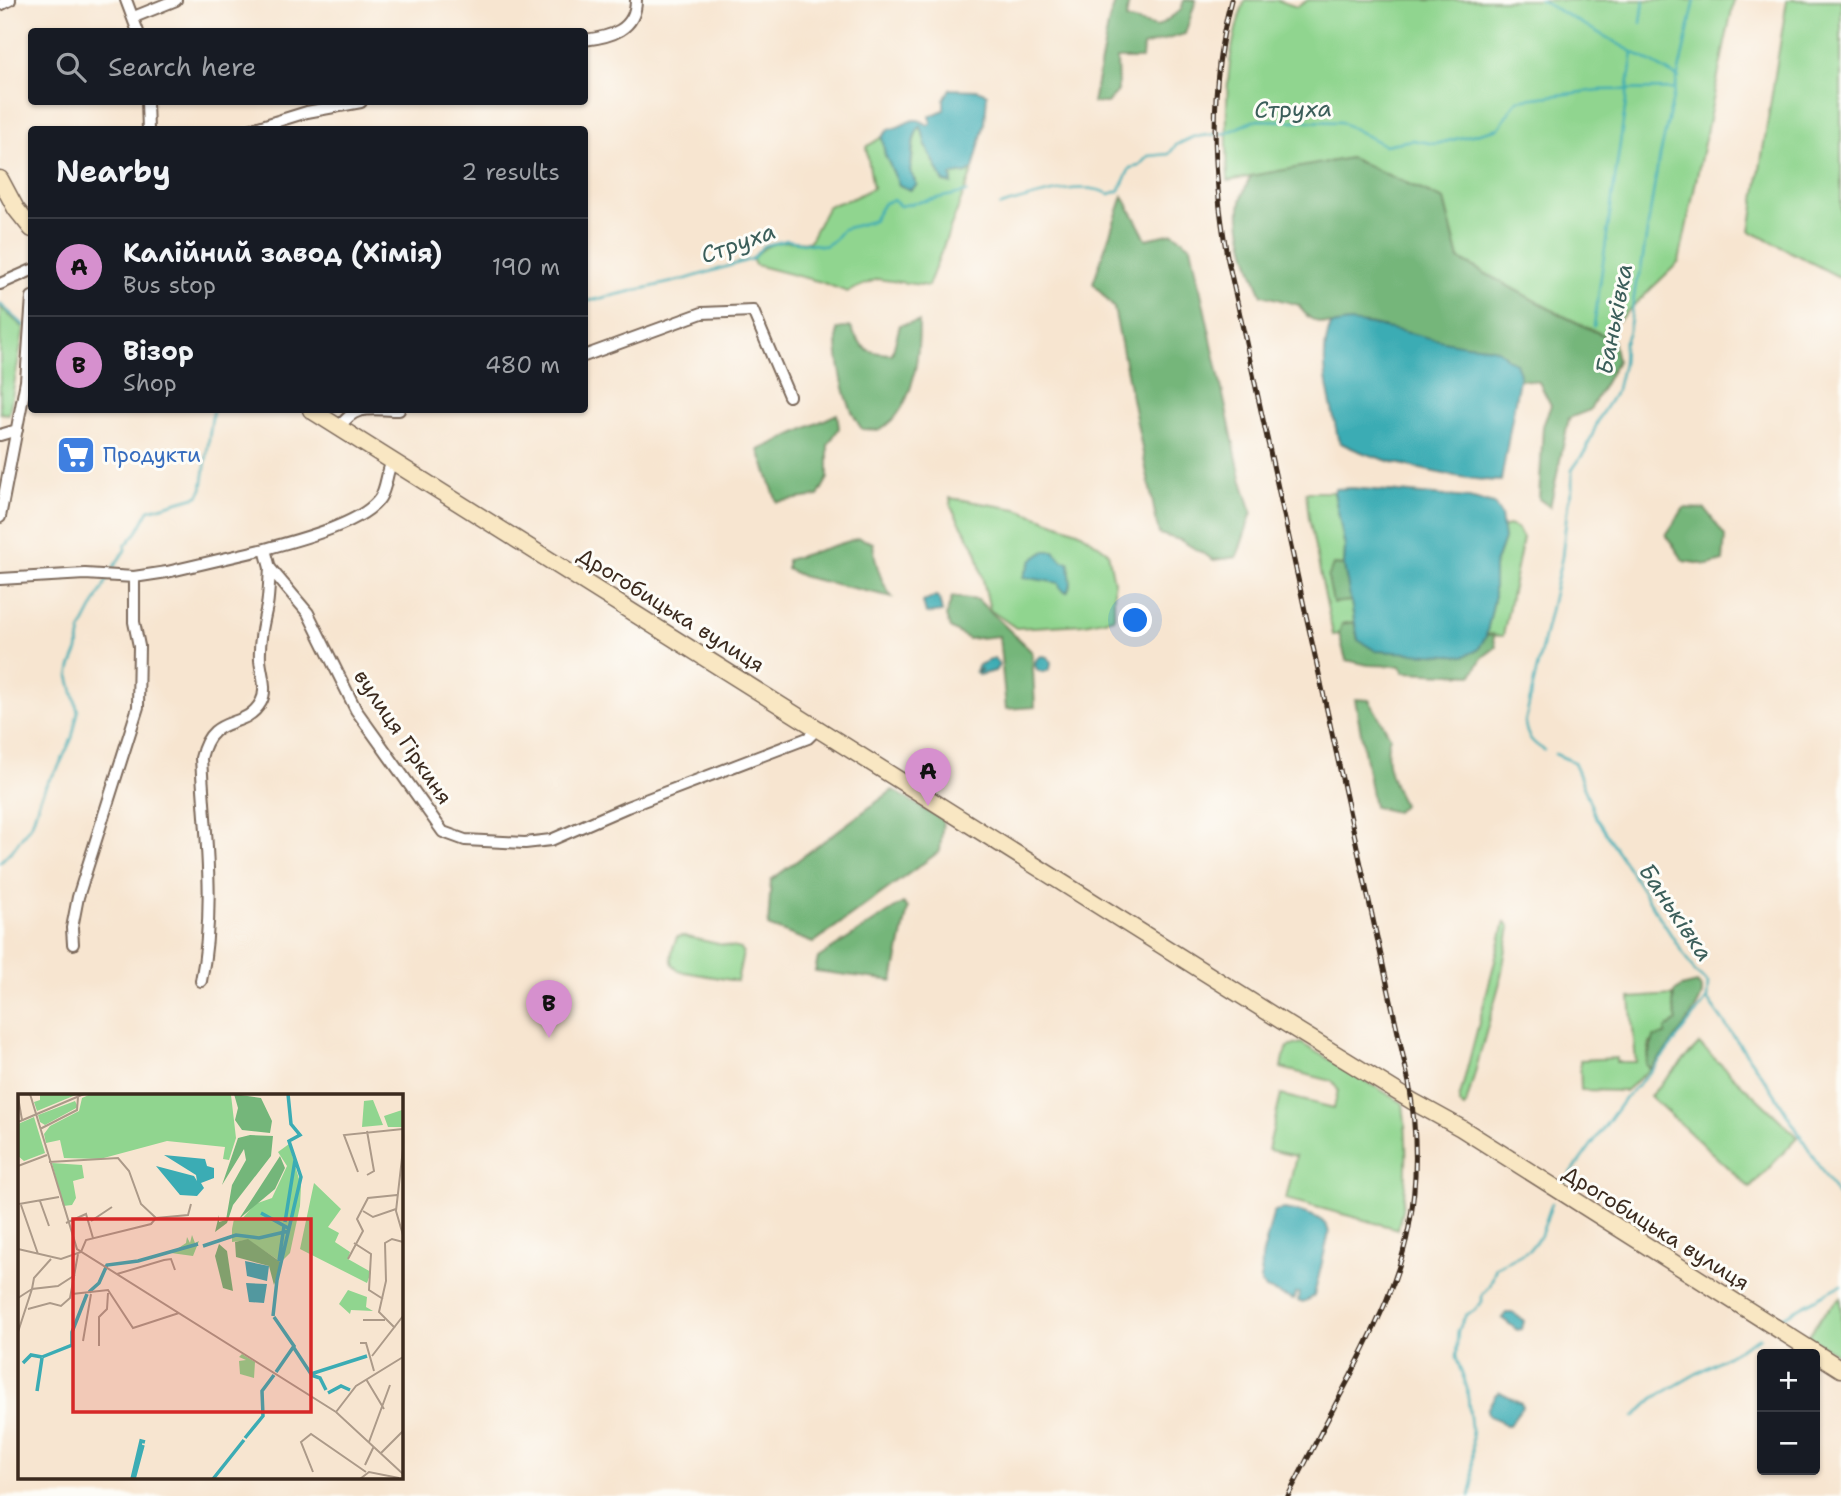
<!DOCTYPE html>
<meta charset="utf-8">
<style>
:root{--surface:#171b24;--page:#242831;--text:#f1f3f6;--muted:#9ea1a6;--line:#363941;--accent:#d690ce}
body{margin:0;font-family:"Shantell Sans",sans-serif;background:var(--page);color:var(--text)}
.controls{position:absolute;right:21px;bottom:21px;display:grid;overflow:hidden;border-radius:7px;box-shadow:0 2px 5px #0004}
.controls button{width:63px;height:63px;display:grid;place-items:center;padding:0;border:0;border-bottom:2px solid var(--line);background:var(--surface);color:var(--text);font:35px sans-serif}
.you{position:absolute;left:1136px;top:621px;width:24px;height:24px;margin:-18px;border:5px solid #fff;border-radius:50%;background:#1a73e8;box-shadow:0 0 0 10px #1a73e833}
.badge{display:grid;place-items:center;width:46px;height:46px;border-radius:50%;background:var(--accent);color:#111;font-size:23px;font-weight:700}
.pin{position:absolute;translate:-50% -58px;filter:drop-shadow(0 2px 4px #0008)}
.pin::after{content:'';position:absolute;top:37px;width:24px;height:21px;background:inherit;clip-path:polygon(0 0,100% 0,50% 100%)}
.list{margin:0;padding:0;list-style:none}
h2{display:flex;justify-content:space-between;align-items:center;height:91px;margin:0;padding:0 28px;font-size:30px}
h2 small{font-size:23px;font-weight:400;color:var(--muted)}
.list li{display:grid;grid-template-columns:46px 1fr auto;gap:21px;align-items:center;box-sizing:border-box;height:98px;padding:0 28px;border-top:2px solid var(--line)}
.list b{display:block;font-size:26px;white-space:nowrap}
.list p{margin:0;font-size:23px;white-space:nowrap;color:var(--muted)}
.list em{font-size:23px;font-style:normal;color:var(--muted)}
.icon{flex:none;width:38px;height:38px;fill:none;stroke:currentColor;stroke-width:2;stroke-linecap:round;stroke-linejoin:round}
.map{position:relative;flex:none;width:1841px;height:1496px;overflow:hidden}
.search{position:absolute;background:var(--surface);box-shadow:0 2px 5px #0004;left:28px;top:28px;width:560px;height:77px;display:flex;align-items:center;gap:18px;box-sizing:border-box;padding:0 24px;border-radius:7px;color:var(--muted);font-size:26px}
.panel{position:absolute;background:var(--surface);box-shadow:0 2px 5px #0004;left:28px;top:126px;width:560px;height:287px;border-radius:7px}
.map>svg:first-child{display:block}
.green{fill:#90d58f;stroke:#668056;stroke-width:2}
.forest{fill:#74b67a;stroke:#58704c;stroke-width:2}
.water{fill:#3bacb4;stroke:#3b6b69;stroke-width:2}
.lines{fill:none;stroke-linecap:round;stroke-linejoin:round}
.stream{stroke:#3bacb4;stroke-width:2.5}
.street-casing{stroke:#7d6b5c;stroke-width:14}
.secondary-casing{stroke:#7d6b5c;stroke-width:19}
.street{stroke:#fff;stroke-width:10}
.secondary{stroke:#f9e7c3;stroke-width:16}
.rail-casing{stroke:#3b2a1e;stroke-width:5}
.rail{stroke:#fdfcf7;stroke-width:2.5;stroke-dasharray:8;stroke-linecap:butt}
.labels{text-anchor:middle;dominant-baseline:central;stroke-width:6;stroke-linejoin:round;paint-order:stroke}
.shop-label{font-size:21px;fill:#366cbe;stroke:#fdfcf7;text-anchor:start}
.street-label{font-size:21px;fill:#3b2a1e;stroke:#fdfcf7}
.water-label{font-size:23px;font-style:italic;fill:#3b5e5a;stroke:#fdfcf7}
.inset-river{fill:none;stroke:#3bacb4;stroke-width:3.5}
.inset-road{fill:none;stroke:#ac9a89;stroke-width:2}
.view{fill:#d62828;fill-opacity:0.15;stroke:#d62828;stroke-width:3.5}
.inset-edge{fill:none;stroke:#3b2a1e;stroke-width:3.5}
</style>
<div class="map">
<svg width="1841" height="1496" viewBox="0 0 1841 1496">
<rect width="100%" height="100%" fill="#fdfcf7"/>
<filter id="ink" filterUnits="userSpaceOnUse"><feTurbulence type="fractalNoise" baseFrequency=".0143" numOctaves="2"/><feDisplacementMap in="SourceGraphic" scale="14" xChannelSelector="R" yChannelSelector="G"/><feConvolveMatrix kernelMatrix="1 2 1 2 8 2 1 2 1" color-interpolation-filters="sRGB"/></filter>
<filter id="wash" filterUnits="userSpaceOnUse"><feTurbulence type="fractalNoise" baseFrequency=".00686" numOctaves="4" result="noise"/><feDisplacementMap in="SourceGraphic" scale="28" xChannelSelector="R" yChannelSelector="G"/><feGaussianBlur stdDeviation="1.57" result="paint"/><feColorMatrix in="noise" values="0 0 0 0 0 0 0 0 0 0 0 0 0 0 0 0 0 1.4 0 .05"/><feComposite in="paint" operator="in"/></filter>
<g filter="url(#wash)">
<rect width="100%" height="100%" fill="#f7e5d0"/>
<path class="green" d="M1245,0H1276L1297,7L1308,0H1734L1679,262L1603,335L1557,313L1459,259L1444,200L1350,158L1228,181C1226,119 1223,59 1245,0Z
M1787,0H1841V278L1750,231Z
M919,126H921L926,146L944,182L952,184L951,175L967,173L973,169L928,286L877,279L847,292L821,282L755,265L752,259C768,240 785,240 809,242L828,206L853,198L873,188L866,147L882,137L885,155L893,169L910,171C915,155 910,144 919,126Z
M0,307L24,328L9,414L0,413Z
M1306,492H1334L1345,547L1344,566L1333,565V603L1351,601L1354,622L1342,624L1339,634L1333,635L1309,518Z
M950,498L1017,509L1080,532L1108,552L1114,582V618L1084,624L1016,628L990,610L976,550L951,507Z
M1508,525L1517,528L1523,538L1503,636L1486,635L1494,600V567L1504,539L1502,529Z
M1505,922L1510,927L1500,982L1466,1105L1464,1108L1459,1104V1100Z
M683,936L741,949L743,953L737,981L679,971C667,963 672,949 677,937Z
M1673,995V1005L1677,1021L1666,1029L1665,1035L1650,1043L1646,1064L1650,1069L1625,1091L1581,1090L1580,1060L1616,1058V1062H1636L1630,998Z
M1301,1043L1403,1103C1408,1144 1408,1188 1398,1229L1286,1199L1296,1156L1268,1150L1281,1095L1334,1108L1338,1090L1332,1081L1281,1068L1283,1057L1288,1047Z
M1699,1044L1798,1137L1750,1188L1650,1096Z
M1841,1297V1356L1808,1336L1821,1317Z"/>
<path class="forest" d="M1116,0H1129L1126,19L1157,27L1181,10L1184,0H1196L1185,34L1143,46L1142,59H1117L1118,91L1107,103H1093L1109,20Z
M1350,158L1444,200L1459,259L1557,313L1613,340L1617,361L1590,410L1569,418L1550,507L1539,499L1543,426L1551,405L1539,382L1519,379L1520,373C1485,341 1442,344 1399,333C1388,330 1379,325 1367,324C1355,322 1341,326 1329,324C1316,323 1305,317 1299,305L1262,295C1252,273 1238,232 1240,208C1241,196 1246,186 1251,176Z
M1123,196L1146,239L1173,233L1191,246L1241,478L1252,512L1237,557L1214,560L1180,540L1159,534L1114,308L1093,283Z
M919,322C919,352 916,390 897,415C893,420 886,425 880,430L862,429C844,405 836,359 837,329L851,327C860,348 867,354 892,354L900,325Z
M837,414L839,428L828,445V478L818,496L777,502L759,450Z
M1684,508L1705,509L1725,536L1723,561L1708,565L1684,561L1666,535Z
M859,538L873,543C875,563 880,581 892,597L804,577L787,569V560Z
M1333,565L1344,566L1351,601L1333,603L1328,578Z
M952,597L978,600L1032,652L1035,707L1006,709L999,636L969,639L950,628L946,616Z
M1354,622L1358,640L1478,650L1486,635L1493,634L1496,647L1482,658L1472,675L1404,672L1400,666L1368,665L1346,660L1339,634L1342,624Z
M1355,699L1369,700L1390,736C1382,760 1393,783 1403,805L1396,812L1374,807Z
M893,790L943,820L940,851L813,943L768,926L771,880Z
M903,903L908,908L893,981L815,971L818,958Z
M1697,983C1700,986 1702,988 1702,992C1704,1004 1660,1059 1650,1069L1646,1064L1654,1037L1665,1035V1029L1677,1021L1673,1005L1674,992L1681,987Z"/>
<path class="water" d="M950,89L977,90L987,94L985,122L973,169L967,173L951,175L952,184L944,182L926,146L921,126C909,139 914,155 910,171L917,185L910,190L899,185L885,155L882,137L889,129C907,128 910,112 928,125L931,123L930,116L944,110V99Z
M1348,322C1389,325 1427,340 1467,345C1476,346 1492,346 1499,351C1508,356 1503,359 1516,363L1520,373L1501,481C1460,480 1377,462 1341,443L1338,439C1332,402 1316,361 1331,325Z
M1352,488L1469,498L1494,504L1501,515L1504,539L1494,567V600L1486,636L1478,650L1465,656L1376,651L1358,640L1344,566L1345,547L1334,492L1335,489Z
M1045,551H1054L1063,561L1069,562L1071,584L1067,592L1060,588L1059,583L1023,577L1032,560Z
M936,596L939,598L942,612L926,614L923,602Z
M1035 664a8 8 0 1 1 16 0a8 8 0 1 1-16 0Z
M994,658L999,665L995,671L978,675L977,673L981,671V669L976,671L979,665Z
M1285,1209C1300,1213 1326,1214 1329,1233L1314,1296L1303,1303L1298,1301L1299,1293H1295L1294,1300L1266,1289L1261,1283L1262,1258L1273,1214L1275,1211Z
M1506,1313H1513L1524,1321L1522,1329L1517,1330L1502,1318Z
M1500,1392L1521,1403L1522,1407L1509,1425H1505L1499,1420L1489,1416L1487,1410L1495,1395Z"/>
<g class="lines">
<path class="stream" d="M1540,0L1679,78
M1641,23L1644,0
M1000,206C1030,198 1082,179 1109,194L1119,191L1130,168L1139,166L1148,156L1169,154L1176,145L1193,137L1227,133L1254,120L1341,122L1384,145L1412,140L1436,144L1499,128L1517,100L1599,90L1675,89
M584,302L686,279L752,259L763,246L787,240L825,246L833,241L843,229L873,221L884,203L893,200L900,206L967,192
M0,304L25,326
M1594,326L1633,52
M113,568L125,550V546L137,532L149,510L198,496L202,489L213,410
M1544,750C1532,743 1526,736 1525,722L1562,557L1568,502L1572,489V470L1586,450L1600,416L1617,389L1623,364L1624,344L1629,331L1636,283L1641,269L1657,169L1695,0
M1555,754L1574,762L1596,818L1695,972L1708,983L1707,999L1655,1067L1625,1098L1562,1186
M0,862L14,848L32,823L40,798L47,783L58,768L72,738L78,712L69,676L71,667L78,650L81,630L108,578
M1707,999L1773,1091L1838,1197L1841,1195
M1779,1319L1841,1285
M1634,1417L1654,1398L1760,1337
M1470,1496L1473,1482L1472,1437L1467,1388L1456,1357L1458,1330L1466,1315L1475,1310L1482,1302V1295L1490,1286L1496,1267L1529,1250L1541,1235L1552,1203"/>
</g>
</g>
<g filter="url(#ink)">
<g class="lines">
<g class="street-casing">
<path id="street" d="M126,0L138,32
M0,5L10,0
M134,17L176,0
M584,40C611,37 636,30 636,0
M147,102L148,130
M249,130L307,112L361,102
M0,284L32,270
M584,356L702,313L753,311L789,396
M340,427C355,403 373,410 399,410
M0,435L17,430
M0,517L26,381L32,297
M265,549C294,541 363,524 380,498C387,487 386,473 392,462
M0,579L85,574L134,577L167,572L265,549L270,568L308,613L356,710L443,832L465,840L525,843L551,840L627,807L808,738L819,727
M73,944L72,928L78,897L138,707L139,646L134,622V577
M201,981C216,908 205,831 201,758C212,711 244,732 261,702C268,690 261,673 260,660C259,641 263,624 267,606C269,594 269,581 270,568"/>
</g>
<g class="secondary-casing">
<path id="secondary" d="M0,179L16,209L32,229
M311,410L1282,1021L1412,1101L1461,1128L1841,1369"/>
</g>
<use href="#street" class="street"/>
<use href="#secondary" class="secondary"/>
<g class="rail-casing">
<path id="rail" d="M1231,0C1209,85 1212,170 1227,256L1409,1083C1417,1131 1418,1180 1409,1227C1399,1281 1374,1329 1350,1377C1329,1416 1309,1456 1288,1496"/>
</g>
<use href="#rail" class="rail"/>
</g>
</g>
<defs>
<g id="supermarket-square" transform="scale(2.0125)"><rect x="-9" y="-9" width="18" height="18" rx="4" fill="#3f7fe0" stroke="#fdfcf7"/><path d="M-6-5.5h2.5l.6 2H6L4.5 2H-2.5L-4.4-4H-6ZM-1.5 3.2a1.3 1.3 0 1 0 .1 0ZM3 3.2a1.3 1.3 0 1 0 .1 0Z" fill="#fff"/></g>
</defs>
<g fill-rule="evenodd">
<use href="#supermarket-square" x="76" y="455"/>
</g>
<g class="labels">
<g class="shop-label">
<text x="103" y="455">Продукти</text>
</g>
<g class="street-label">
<text transform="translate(671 610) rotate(32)">Дрогобицька вулиця</text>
<text transform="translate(403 737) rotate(56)">вулиця Гіркиня</text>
<text transform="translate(1656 1228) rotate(32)">Дрогобицька вулиця</text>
</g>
<g class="water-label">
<text transform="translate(1293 109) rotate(-1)">Струха</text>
<text transform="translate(738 243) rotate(-20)">Струха</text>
<text transform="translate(1614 319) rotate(-79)">Баньківка</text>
<text transform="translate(1676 912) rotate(56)">Баньківка</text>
</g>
</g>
<g transform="translate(18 1094)">
<rect width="385" height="385" fill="#f7e5d0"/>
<path d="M22,0H60L19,17L16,8L22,6ZM73,0L213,1L218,44L211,66L205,65L207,53L149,47L82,65L46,64L42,46L28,49L26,40L32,32L61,17L64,4ZM355,6L365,31L344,33L346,7ZM57,7L60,13L27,31L22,28L20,21ZM384,16L385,33H370L366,22ZM16,23L27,59L6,67L0,62V30ZM271,50L283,92L282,112L272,159L263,168L230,146L214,148V135L216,125L223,126L237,110L254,104L269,72L260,58ZM34,69L64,71L66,84L55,87L58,104L54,111L45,112ZM296,89L323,115L310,133L321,139L317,148L332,158L330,165L353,178L349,189L282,155ZM174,141L177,149L181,147L175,162L153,159L168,149L169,143L172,149ZM330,196L349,203L348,213L355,217L333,216L332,220L321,210ZM224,260L237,268L236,284L222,280L221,267L228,266L221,263Z" fill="#90d58f"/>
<path d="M216,0L243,4L254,27L252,39L224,36L217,26L220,14ZM232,41L255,42L253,62L215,111L209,129L197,138L201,121V128L208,126L214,91L228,66L226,55L204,91L220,44ZM262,62L267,74L257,95L221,125ZM230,145L264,169L256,191L251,172L218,163L217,148ZM201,150L209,157L215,197L205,194L197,162Z" fill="#74b67a"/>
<path d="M146,61L187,65L189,72L196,74V84L183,89L186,94L179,102L162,101L138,72L176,82L179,87L178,81ZM227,167L251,172L249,187L229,182ZM228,189L249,190L246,209L231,208Z" fill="#3bacb4"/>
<path class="inset-river" d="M243,119L272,135M267,128L277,66M185,152L218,141L241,144L271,137M261,167L266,132M71,198L81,189L89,171L120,167L180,150M255,222L259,186L283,83L271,47L282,41L273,30L270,0M256,223L276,252L258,278M276,254L293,280L349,262M24,263L54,251V238L69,200M5,269L13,261L24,263M293,281L302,284L308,296M19,297L24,264M310,299L323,292L332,296M227,344L245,322L244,297L256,281M114,385L123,347L127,348M116,385L125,351M195,385L226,346"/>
<path class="inset-road" d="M12,0L59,155L318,318L385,380M0,3L4,26M0,28L66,0M22,35L59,16L60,3M385,55L378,117L385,141M31,68L100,64L111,77L123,110L138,124L170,121L173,110M0,72L29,61M340,78L326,41L385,35M349,81L356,77L349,37M22,107L31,132M1,110L41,103M3,111L20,160M345,117L355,123L378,115M73,127L94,113M48,129L68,120L75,144M336,149L353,160L351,196L365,205M0,155L43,165L63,158L68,146L133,130L138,124M330,165L345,137L339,125L350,104L379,101M99,180L146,166L153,165L157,176M54,200L90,196L115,234L161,219M0,204L14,195L16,184L33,165M10,215L32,209L43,212L52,204L60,160M345,226H367M377,234L361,218L368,187L367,149L374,145L385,148M0,238L14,195L40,192L57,181M65,247L73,200M342,249H348L356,277M81,252V223L89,215L90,199M354,262L385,222M348,285L366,315M318,318L338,292L385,263M351,348L372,291M363,359L385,337M347,371L356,352M295,378L283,348L293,340L348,378M342,385L351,378L381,384"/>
<path class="view" d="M55,125H293V318H55Z"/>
<rect width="385" height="385" class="inset-edge"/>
</g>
</svg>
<div class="controls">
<button>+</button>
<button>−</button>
</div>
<div class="you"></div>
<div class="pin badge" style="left:928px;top:806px">A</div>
<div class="pin badge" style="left:549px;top:1038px">B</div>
<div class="search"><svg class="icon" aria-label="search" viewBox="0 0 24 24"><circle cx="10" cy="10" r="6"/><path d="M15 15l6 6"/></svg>Search here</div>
<section class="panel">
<h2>Nearby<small>2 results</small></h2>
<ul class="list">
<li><span class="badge">A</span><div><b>Калійний завод (Хімія)</b><p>Bus stop</p></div><em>190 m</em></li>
<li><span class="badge">B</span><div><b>Візор</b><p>Shop</p></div><em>480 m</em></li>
</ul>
</section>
</div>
